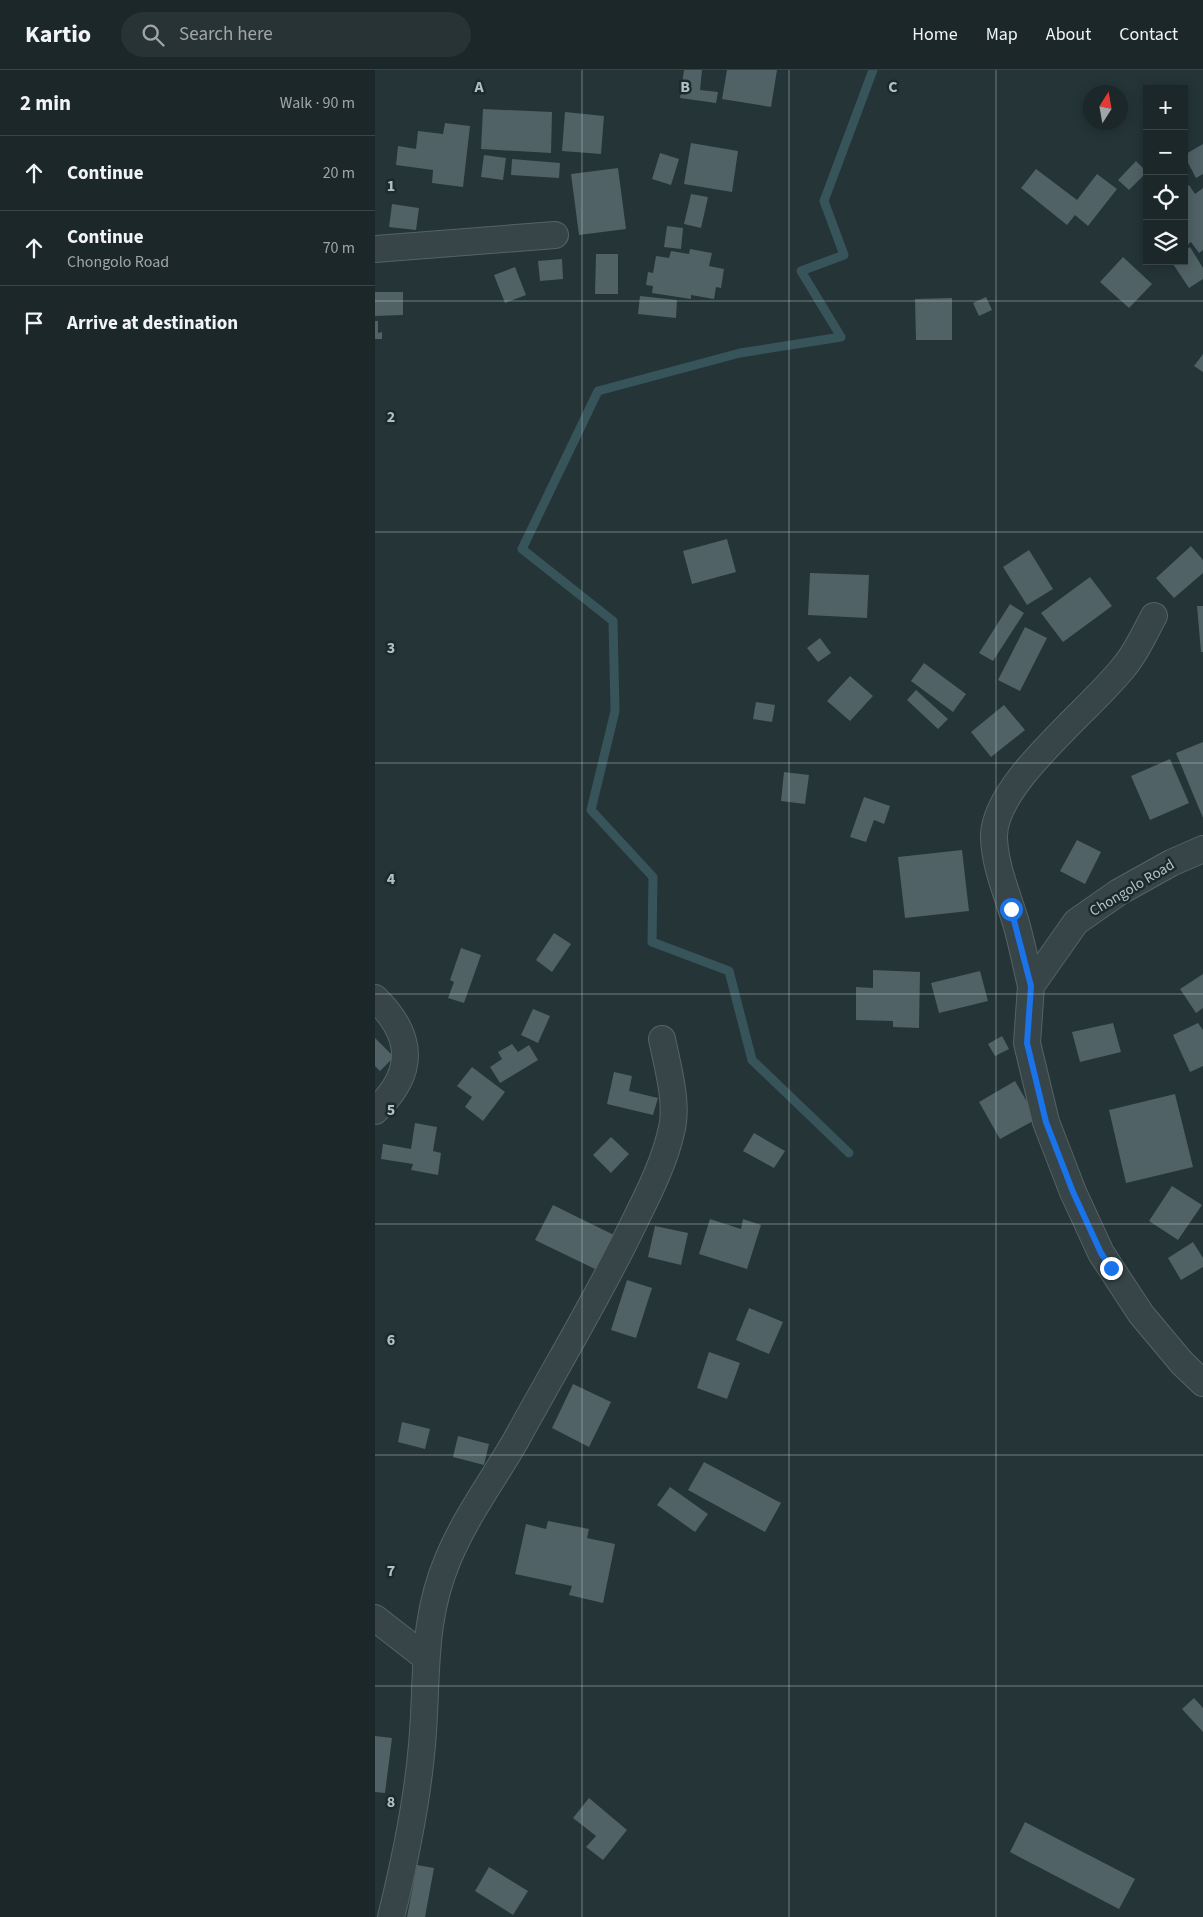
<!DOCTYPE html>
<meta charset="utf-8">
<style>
:root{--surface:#1b2729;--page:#283335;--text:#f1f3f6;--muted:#a0a5a8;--line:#394446}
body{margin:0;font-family:"Source Sans 3",sans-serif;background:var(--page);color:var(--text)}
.controls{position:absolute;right:15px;top:15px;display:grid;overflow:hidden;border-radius:0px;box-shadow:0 2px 12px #0003}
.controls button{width:45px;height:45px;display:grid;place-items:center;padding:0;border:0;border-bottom:1px solid var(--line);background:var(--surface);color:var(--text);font:25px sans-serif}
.compass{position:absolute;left:708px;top:15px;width:45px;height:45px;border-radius:50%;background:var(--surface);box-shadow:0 2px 12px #0003;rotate:11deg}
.stop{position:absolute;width:15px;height:15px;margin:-11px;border:4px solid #1a73e8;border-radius:50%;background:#fff}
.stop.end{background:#1a73e8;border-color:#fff;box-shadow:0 1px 5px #0008}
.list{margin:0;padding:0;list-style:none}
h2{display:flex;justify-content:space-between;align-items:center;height:65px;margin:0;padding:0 20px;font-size:21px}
h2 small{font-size:16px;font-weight:400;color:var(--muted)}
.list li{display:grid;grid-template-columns:32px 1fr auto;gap:15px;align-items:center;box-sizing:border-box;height:75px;padding:0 20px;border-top:1px solid var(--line)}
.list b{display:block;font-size:19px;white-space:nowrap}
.list p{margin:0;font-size:16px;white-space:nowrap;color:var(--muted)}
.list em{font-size:16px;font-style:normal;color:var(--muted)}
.icon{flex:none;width:28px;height:28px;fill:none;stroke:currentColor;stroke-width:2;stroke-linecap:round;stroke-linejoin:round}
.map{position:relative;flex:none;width:828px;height:1847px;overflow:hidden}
header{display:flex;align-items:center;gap:30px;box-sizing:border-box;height:70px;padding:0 25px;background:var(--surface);border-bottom:1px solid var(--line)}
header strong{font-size:24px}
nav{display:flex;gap:28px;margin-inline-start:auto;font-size:18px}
.search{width:350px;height:45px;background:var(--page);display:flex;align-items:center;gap:12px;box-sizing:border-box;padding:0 18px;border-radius:28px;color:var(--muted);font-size:19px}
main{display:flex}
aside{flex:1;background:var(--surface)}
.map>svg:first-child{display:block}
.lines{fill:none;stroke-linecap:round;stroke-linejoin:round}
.stream{stroke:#38545b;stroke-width:9}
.building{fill:#506266}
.street-casing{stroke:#556366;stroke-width:28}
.street{stroke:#374548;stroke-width:26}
.route{stroke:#1a73e8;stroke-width:6}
.grid{fill:none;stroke:#b2c0c4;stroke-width:1;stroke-opacity:0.55}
.labels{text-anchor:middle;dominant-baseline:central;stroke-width:5;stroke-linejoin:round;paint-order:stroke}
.street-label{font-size:15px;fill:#b2c0c4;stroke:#1d2a2d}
.grid-label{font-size:16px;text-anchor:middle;font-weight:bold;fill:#b2c0c4;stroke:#1d2a2d;stroke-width:5;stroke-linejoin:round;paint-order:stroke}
</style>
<header>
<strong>Kartio</strong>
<div class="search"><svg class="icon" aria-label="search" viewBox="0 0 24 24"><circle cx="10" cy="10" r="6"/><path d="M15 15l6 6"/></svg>Search here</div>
<nav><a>Home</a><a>Map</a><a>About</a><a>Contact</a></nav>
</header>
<main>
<aside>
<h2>2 min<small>Walk · 90 m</small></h2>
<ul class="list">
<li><svg class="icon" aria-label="ahead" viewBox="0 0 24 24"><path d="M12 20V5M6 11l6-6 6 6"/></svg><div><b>Continue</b></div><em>20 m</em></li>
<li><svg class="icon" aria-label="ahead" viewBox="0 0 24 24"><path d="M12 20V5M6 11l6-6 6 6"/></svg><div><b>Continue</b><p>Chongolo Road</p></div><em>70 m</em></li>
<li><svg class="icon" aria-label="arrive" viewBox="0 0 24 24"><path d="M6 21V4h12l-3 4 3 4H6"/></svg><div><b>Arrive at destination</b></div></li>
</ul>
</aside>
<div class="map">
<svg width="828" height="1847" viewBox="0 0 828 1847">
<rect width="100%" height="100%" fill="#243437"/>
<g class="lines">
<path class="stream" d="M474,1083L377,990L354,901L277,872L278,807L216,740L240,641L238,551L147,479L223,321L365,283L466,267L426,201L469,185L449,131L498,0"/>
</g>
<path class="building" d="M309,0H327L325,20L343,22L341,33L305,28Z
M352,0H402L396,37L347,29Z
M108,39L177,42L176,83L106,79Z
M190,42L229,46L226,84L187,81Z
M70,53L95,56L88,117L57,113L58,100L21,95L23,76L41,79L43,61L68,64Z
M316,73L363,81L357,122L309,114Z
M828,74V104L821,108L809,85Z
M285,83L304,89L296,115L277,109Z
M109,85L131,88L128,110L106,107Z
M137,89L185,93L184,108L136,105Z
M761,91L772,102L754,120L743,110Z
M243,98L251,159L204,165L196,104Z
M661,99L702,130L722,104L742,119L713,156L700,145L692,155L646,118Z
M814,115L820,124L828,118V180L824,183L816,172L809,178V118Z
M316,124L333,127L326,158L309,154Z
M17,134L44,138L41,160L14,157Z
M292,156L308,158L306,179L289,177Z
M815,177L828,198V209L814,218L796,191H809V181Z
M315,179L337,183L334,196L349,199L346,218L341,217L339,229L316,225V229L277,223L278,216L271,215L273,202L278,203L281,186L294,188L296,181L314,184Z
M221,184H243V224H220Z
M748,187L777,214L754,238L725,212Z
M187,189L188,209L165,211L163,191Z
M140,197L151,225L130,233L119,205Z
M0,222H28V245L0,246Z
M265,226L302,230L301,248L263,244Z
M611,227L617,240L604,246L598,233Z
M577,228V270H541L540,229Z
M0,251H3V263L7,262V269H0Z
M828,284V302L819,296Z
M352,469L361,502L317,514L308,481Z
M816,476L828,490V503L799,528L781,508Z
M654,480L678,519L652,535L628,497Z
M435,503L494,505L492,548L433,545Z
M715,507L737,536L688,572L666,543Z
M635,534L649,543L618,591L604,583Z
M822,536H828V582H826Z
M650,557L672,568L645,621L623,610Z
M445,568L456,583L443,592L432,578Z
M549,593L591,624L578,642L536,611Z
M475,606L498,626L475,651L452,631Z
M541,620L573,649L563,659L532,630Z
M381,632L400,635L397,652L378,649Z
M629,635L650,660L616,687L596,662Z
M828,672V748L801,683Z
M795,689L814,733L775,750L756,706Z
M409,702L434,705L430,734L406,731Z
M489,727L515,736L509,754L499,750L491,772L475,767Z
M702,770L726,782L710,814L685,801Z
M587,780L594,841L530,848L523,787Z
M179,863L196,874L177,902L161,890Z
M86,878L106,885L89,933L73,928L79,912L75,910Z
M498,900L545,902L544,958L518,957V951L481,950V917L498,918Z
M605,901L613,931L564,943L556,913Z
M828,904V938L821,943L805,919Z
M158,939L175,946L163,973L146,965Z
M738,953L746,982L705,992L697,962Z
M823,953L828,960V996L815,1002L798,965Z
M627,966L634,979L620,986L613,974Z
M0,968L19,987L5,1001L0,996Z
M137,974L143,982L154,975L163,990L125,1013L115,997L127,989L123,982Z
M97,997L130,1022L108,1051L90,1037L97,1027L82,1016Z
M239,1002L257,1006L254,1021L283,1028L278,1045L232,1034Z
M640,1011L662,1049L625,1069L604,1032Z
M800,1024L818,1097L751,1113L734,1040Z
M40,1053L62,1057L58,1081L66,1083L63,1105L36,1100L38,1094L6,1089L8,1074L36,1079Z
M379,1063L410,1081L399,1098L368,1081Z
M236,1067L254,1084L236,1103L218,1085Z
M797,1116L827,1135L803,1170L774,1151Z
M178,1135L239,1165L222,1200L160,1170Z
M335,1149L366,1159L368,1149L386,1155L372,1199L324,1184Z
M280,1156L313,1163L306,1195L273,1187Z
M818,1172L828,1188V1197L806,1210L793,1188Z
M252,1210L277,1218L261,1268L236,1260Z
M374,1238L408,1252L394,1284L361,1270Z
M334,1282L365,1293L352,1329L322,1318Z
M198,1314L236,1332L214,1377L177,1358Z
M27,1352L55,1359L50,1379L23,1372Z
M83,1366L114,1374L109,1395L78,1387Z
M329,1392L406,1433L390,1462L313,1420Z
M295,1417L333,1444L320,1462L282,1435Z
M173,1451L214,1459L212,1468L240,1474L228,1533L194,1525L197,1516L140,1504L151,1454L171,1459Z
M819,1628L828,1638V1662L807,1639Z
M0,1666L17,1668L10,1723L0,1722Z
M214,1728L252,1760L228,1790L211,1777L221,1766L198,1748Z
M650,1752L760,1809L744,1839L635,1782Z
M42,1795L59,1798L50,1847H32Z
M114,1797L153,1821L138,1845L100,1821Z"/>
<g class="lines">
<g class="street-casing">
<path id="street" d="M0,179L180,165
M828,779L796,793L744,822L701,852L656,916L652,973L671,1052L698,1122L726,1183L766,1244L807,1293L828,1313
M656,916C651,895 647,874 641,853C633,826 620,797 619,768C617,713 719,638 752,593C763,579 770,562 779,546
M0,928C40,967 40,1003 0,1041
M0,1548L50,1587
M16,1847C30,1791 42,1732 47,1675C53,1608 46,1553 73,1489C91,1446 118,1410 141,1370C178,1302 218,1236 252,1167C269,1132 289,1096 297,1058C303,1032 292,994 287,969"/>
</g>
<use href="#street" class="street"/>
</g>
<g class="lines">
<path class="route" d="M636,839L656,916L652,973L671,1052L698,1122L726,1183L736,1198"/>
</g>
<path class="grid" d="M207,0V1847M414,0V1847M621,0V1847M0,231H828M0,462H828M0,693H828M0,924H828M0,1154H828M0,1385H828M0,1616H828"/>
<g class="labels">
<g class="street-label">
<text transform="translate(757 818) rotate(-31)">Chongolo Road</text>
</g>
</g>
<g class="grid-label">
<text x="104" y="22">A</text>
<text x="310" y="22">B</text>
<text x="518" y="22">C</text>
<text x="16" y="121">1</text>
<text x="16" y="352">2</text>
<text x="16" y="583">3</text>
<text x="16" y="814">4</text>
<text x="16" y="1045">5</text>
<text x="16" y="1275">6</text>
<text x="16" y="1506">7</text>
<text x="16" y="1737">8</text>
</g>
</svg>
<div class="controls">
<button>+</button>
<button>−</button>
<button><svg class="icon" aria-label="locate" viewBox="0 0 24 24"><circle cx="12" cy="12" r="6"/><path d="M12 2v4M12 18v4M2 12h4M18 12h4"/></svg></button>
<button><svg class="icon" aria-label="layers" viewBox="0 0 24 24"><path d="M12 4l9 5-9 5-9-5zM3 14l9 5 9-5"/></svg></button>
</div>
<svg class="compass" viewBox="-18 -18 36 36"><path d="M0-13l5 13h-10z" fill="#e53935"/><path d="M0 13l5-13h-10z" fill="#a0a5a8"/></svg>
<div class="stop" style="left:636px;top:839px"></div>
<div class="stop end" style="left:736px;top:1198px"></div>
</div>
</main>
